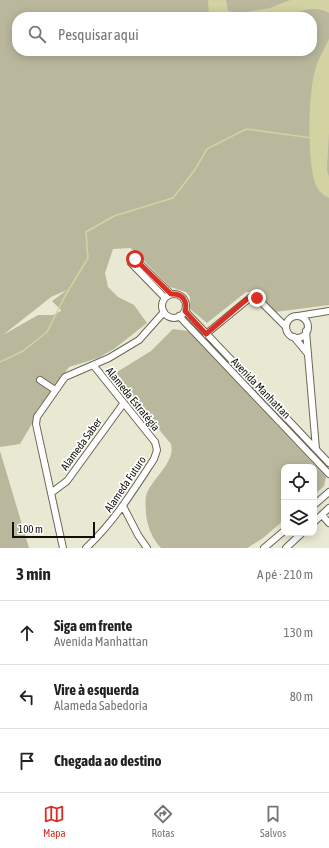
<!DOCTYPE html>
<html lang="pt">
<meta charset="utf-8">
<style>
:root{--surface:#fff;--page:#f2f2f2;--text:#222;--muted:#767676;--line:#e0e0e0;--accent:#d93025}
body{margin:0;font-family:"Asap Condensed",sans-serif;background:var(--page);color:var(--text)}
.controls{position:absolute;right:12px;bottom:12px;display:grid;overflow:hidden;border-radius:8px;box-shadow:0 2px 10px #0003}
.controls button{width:36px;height:36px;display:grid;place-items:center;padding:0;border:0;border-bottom:1px solid var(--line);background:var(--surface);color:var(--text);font:20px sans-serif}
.scale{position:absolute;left:12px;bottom:10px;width:83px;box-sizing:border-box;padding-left:4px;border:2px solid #101009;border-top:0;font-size:11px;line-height:14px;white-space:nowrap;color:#101009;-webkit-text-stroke:3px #fff;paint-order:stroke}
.stop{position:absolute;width:12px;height:12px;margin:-9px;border:3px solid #d93025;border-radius:50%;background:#fff}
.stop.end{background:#d93025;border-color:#fff;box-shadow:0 1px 4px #0008}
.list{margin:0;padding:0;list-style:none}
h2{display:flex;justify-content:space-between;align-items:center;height:52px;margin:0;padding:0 16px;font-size:17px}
h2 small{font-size:13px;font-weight:400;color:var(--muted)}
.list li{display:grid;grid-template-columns:26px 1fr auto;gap:12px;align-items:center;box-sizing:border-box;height:64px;padding:0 16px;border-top:1px solid var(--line)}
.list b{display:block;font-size:15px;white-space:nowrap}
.list p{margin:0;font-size:13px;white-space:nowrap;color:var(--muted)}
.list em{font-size:13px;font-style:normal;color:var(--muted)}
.icon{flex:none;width:22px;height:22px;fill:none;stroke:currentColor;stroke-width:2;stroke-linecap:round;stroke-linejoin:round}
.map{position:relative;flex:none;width:329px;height:548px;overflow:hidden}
.search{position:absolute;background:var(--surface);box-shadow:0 2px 10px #0003;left:12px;right:12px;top:12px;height:44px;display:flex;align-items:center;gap:10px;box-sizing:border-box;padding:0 14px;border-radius:16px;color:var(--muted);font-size:15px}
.sheet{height:244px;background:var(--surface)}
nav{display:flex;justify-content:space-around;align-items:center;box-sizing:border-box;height:56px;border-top:1px solid var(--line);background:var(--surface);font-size:11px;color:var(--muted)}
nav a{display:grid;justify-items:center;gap:2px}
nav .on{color:var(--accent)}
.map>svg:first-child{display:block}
.green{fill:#b9b89c;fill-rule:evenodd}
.water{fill:#d3d2a2}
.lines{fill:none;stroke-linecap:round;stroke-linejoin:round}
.stream{stroke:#d3d2a2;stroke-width:1.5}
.minor-casing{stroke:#686856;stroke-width:8}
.minor{stroke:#fff;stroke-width:6}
.route{stroke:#d93025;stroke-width:5}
.labels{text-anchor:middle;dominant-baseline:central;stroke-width:3.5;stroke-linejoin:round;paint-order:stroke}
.street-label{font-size:11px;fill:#101009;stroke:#fff}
</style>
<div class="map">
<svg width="329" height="548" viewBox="0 0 329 548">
<rect width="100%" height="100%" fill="#e8e8d3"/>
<path class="green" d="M0,0H329V305L275,312L256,293L246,292L207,323L190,309V297L186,292L170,287L143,260L139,254L130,248L113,249L105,273L108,287L118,297L134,305L147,323L114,349L98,358L69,367L36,411V417L20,444L0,447ZM17,17H312V51H17ZM67,290L52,301L60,309L61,311L53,315H38L3,335L51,297Z
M173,329L188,331L326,477L324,486L314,495V467H284V520L263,538L247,548H161C152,538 148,528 146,515C146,509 145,502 146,496C151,479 176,463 171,444L116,377L117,372L151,351Z
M0,451L29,548H0Z"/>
<path class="water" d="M208,0H226L228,11L239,13L270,8L290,0H329V13C318,6 300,9 289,17H209Z
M329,39V133L327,169L329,177V198C323,196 317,189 315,183C307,160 308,90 316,67C319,57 325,48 329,39Z"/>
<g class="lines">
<path class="stream" d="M0,362L23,351L47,332L65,296L88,258L86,232L114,216L173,198L194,171L207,149L246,129L312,138"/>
<g class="minor-casing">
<path id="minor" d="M162 306a12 12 0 1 1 24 0a12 12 0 1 1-24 0Z
M165,298L131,263L135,259L171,294
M185,311L329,463
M179,316L329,474
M298,316L329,311
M286 327a11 11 0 1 1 22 0a11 11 0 1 1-22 0Z
M306,331L316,449
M206,334L251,297L257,298L286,327
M294,337L308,354
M40,380L55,390
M51,493L67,481L123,404
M314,505L329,492
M123,506L138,535L147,548
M322,515L329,523
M314,522L329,508
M63,548L36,424L37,417L65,377L109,358L139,340L164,312
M86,548C114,522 133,491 154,459L157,450L155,442L94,366
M264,548L284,531
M286,548L302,533"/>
</g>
<use href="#minor" class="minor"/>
</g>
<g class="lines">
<path class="route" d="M135,259L171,294C182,293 188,301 185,311L206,334L247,299L257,298"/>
</g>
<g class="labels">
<g class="street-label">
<text transform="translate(261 388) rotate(46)">Avenida Manhattan</text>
<text transform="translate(133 399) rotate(51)">Alameda Estratégia</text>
<text transform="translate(81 444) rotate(-54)">Alameda Saber</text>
<text transform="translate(125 484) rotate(-56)">Alameda Futuro</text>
</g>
</g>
</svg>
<div class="controls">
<button><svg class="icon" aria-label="locate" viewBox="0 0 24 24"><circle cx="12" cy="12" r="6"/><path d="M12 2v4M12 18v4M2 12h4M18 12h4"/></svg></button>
<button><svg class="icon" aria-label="layers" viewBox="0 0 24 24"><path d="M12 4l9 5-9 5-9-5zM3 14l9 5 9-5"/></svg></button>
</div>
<div class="scale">100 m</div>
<div class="stop" style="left:135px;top:259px"></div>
<div class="stop end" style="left:257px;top:298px"></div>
<div class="search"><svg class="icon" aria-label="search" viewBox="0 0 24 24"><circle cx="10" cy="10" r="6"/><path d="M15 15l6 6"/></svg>Pesquisar aqui</div>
</div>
<section class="sheet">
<h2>3 min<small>A pé · 210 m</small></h2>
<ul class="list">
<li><svg class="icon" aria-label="ahead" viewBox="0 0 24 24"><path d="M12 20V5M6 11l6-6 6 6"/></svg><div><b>Siga em frente</b><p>Avenida Manhattan</p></div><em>130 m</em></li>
<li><svg class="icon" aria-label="left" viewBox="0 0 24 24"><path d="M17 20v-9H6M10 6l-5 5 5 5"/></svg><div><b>Vire à esquerda</b><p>Alameda Sabedoria</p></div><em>80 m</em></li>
<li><svg class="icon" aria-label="arrive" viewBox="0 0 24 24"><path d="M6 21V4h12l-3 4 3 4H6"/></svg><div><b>Chegada ao destino</b></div></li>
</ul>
</section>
<nav>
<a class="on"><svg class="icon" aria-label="map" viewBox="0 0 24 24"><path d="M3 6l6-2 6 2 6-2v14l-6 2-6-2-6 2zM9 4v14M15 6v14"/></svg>Mapa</a>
<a><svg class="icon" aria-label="directions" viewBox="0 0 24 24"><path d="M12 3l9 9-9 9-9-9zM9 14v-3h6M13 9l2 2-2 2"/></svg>Rotas</a>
<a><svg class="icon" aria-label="saved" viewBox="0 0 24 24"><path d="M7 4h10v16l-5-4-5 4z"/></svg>Salvos</a>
</nav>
